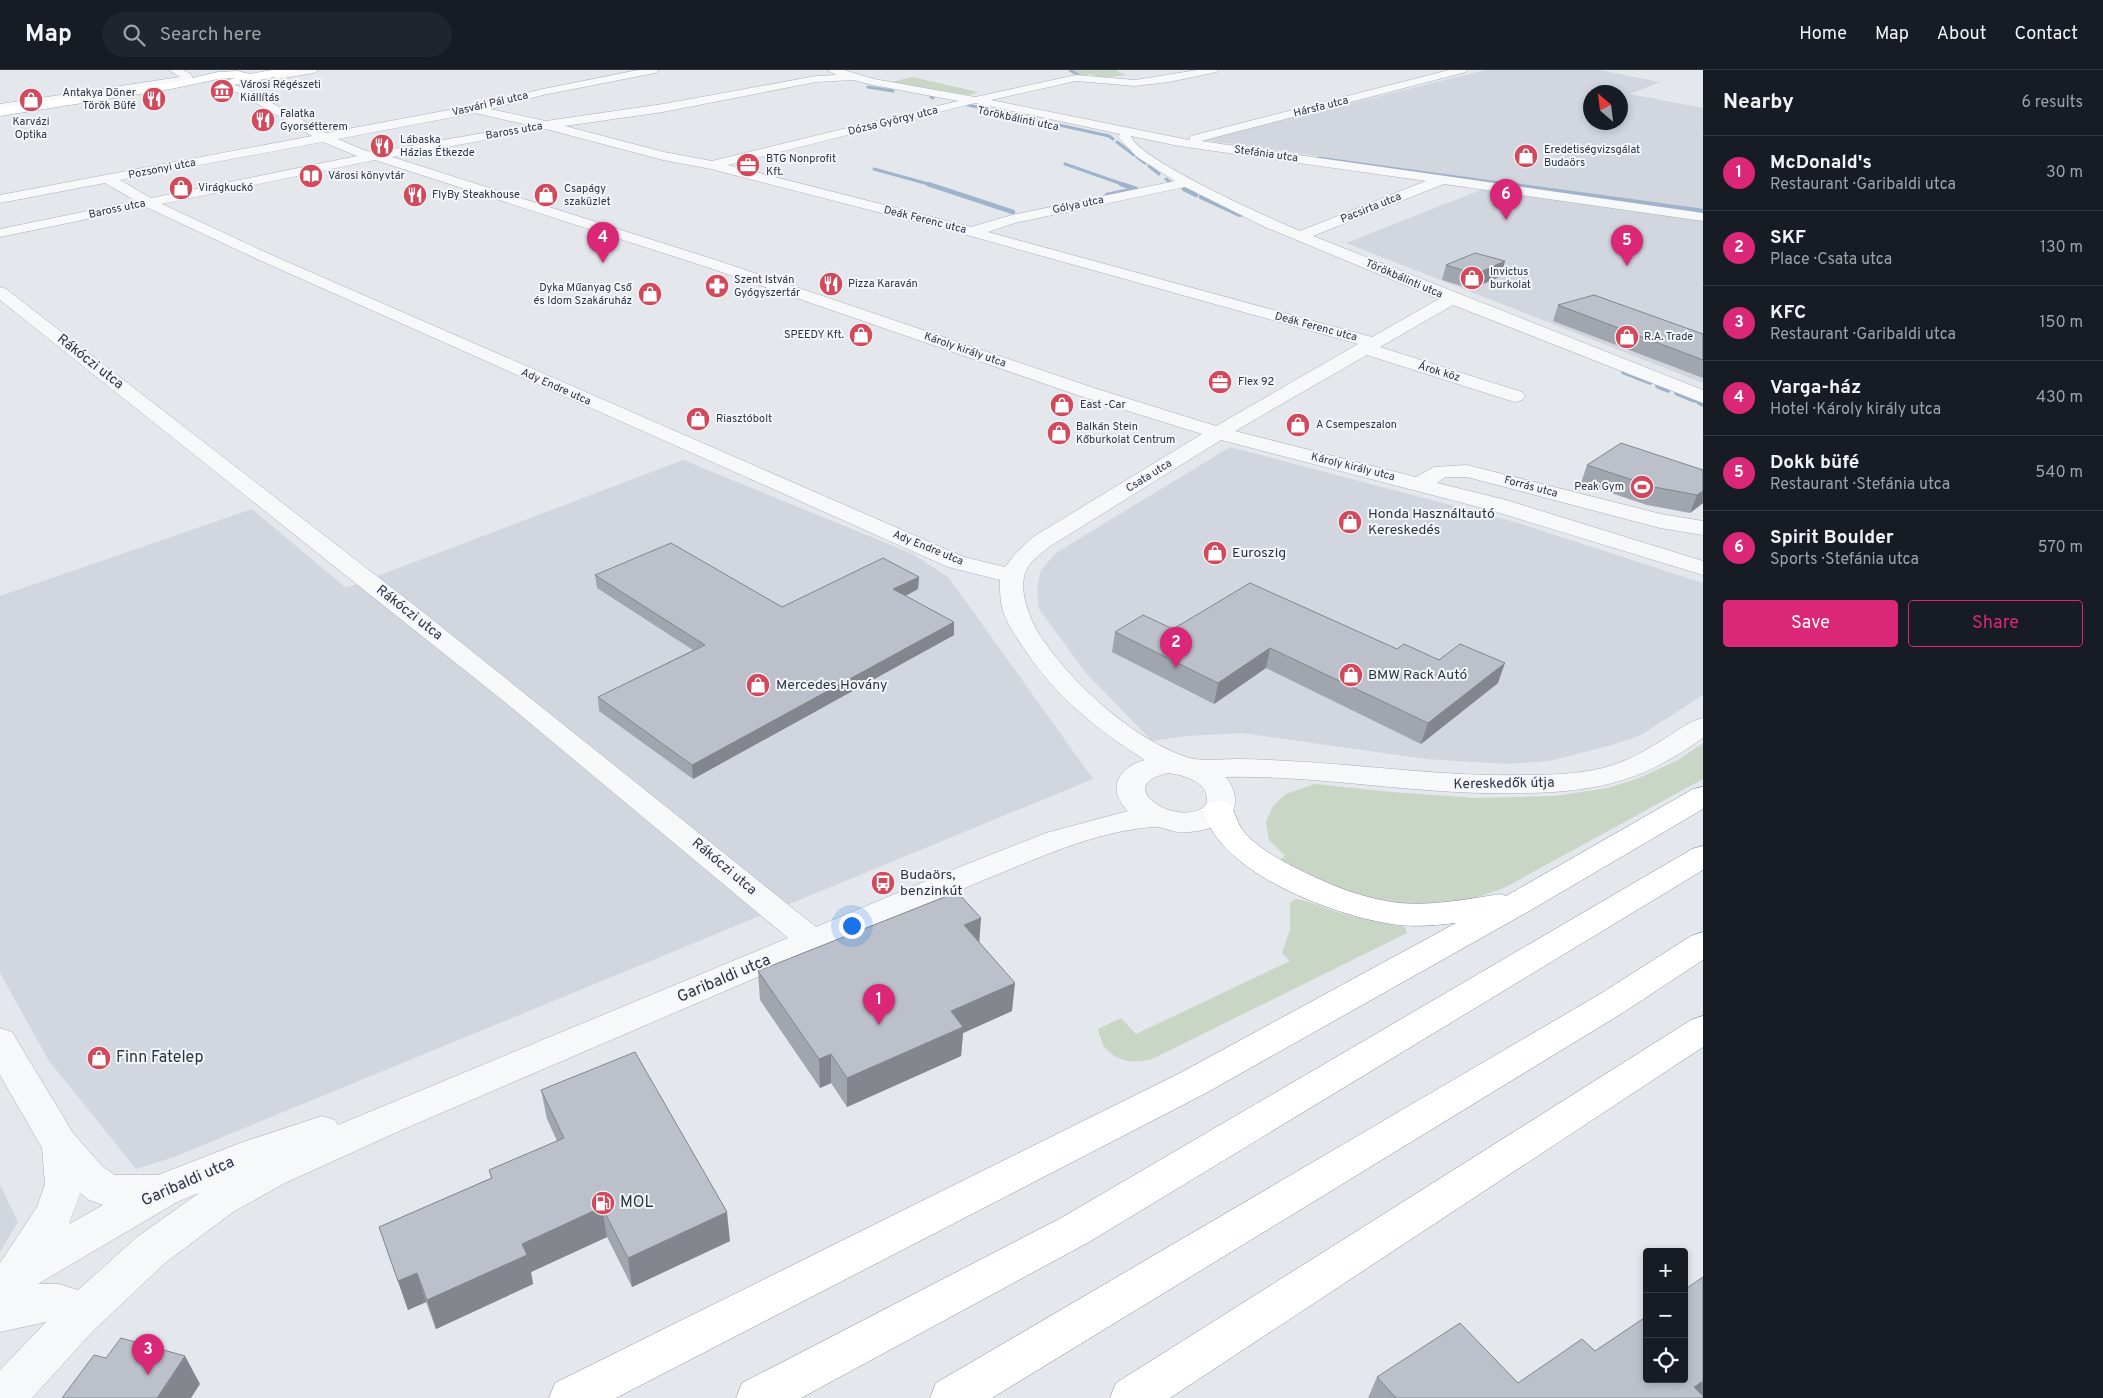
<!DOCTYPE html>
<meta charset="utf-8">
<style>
:root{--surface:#171b24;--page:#20242c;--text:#f1f3f6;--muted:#9ea1a6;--line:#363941;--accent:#db2777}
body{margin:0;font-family:Overpass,sans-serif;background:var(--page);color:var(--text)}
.controls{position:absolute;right:15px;bottom:15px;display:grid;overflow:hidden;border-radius:5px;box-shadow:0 2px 8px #0003}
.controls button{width:45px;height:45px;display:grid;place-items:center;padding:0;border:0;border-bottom:1px solid var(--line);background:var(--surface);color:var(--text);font:25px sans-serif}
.compass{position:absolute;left:1583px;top:15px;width:45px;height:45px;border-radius:50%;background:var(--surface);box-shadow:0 2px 8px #0003;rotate:332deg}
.you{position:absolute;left:851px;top:855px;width:18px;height:18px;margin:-12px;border:4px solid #fff;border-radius:50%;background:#1a73e8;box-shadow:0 0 0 8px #1a73e833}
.badge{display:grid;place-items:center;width:32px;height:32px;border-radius:50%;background:var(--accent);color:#fff;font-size:16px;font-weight:700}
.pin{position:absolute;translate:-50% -41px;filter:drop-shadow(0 1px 2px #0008)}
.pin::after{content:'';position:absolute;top:26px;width:18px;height:15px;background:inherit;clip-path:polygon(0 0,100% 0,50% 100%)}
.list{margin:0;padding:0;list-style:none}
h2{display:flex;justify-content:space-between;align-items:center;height:65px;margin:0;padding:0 20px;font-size:21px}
h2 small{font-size:16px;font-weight:400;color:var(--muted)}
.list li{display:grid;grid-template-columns:32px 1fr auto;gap:15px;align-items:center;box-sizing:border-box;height:75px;padding:0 20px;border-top:1px solid var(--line)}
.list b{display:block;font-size:19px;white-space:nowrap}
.list p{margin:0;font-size:16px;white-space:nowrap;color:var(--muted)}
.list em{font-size:16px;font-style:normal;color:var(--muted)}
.actions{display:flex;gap:10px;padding:15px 20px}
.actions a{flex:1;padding:11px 0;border:1px solid var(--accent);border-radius:5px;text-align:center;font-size:18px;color:var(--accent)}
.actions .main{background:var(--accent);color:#fff}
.icon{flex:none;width:28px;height:28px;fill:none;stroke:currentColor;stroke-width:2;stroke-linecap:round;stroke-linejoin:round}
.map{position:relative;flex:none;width:1703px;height:1328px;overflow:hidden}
header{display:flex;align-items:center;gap:30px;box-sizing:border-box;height:70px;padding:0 25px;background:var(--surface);border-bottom:1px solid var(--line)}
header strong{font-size:24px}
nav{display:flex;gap:28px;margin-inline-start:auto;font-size:18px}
.search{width:350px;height:45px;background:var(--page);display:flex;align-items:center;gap:12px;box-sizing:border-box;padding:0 18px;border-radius:28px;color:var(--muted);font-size:19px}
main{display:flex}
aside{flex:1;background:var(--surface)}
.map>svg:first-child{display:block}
.built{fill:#d2d6de;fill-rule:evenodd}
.green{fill:#c9d6c5}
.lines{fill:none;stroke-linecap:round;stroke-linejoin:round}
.stream-far2{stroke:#9fb4cc;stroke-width:3}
.stream-far1{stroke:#9fb4cc;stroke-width:4.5}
.stream{stroke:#9fb4cc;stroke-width:5.5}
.minor-casing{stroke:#a9aeb7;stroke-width:1}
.major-casing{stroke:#a3abb8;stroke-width:1}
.highway-casing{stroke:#8b94a3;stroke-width:1}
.minor{fill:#f7f8fa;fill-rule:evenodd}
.major{fill:#fff;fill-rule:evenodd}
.highway{fill:#fff;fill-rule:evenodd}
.wall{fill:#a1a5ae}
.shaded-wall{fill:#83868d}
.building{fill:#bbc0ca;stroke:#83868d}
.labels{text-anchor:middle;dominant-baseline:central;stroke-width:4;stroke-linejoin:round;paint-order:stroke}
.far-poi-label{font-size:11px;fill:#2b3445;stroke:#f4f6f9;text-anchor:start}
.far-street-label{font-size:11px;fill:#2b3445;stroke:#f4f6f9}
.street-label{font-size:14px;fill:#2b3445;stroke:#f4f6f9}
.poi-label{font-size:14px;fill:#2b3445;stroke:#f4f6f9;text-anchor:start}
.near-street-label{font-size:16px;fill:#2b3445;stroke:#f4f6f9}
.near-poi-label{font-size:16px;fill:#2b3445;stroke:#f4f6f9;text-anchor:start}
</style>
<header>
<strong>Map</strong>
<div class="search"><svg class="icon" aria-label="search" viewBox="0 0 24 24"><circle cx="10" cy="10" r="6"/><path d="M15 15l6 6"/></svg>Search here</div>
<nav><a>Home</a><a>Map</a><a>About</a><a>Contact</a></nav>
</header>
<main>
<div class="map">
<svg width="1703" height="1328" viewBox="0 0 1703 1328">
<rect width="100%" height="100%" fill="#e4e7ec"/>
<path class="built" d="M1485,0H1599L1660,12L1630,24L1703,38V313L1346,173L1501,112L1204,70ZM1590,22H1620V52H1590Z
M1230,377L1515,452L1703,513V625L1641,665L1612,675L1549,691L1507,694L1426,689L1242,663L1186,666L1152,671L1086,603L1039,539L1037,518L1041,500L1056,483Z
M683,390L913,484L949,508L1093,709L174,1087L136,1099L49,991L0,903V526L252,439L346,518Z
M0,1115L18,1152L0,1182Z"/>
<path class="green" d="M1073,0H1119L1116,1L1126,5L1101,8L1090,4L1081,6Z
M912,7L978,22L969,25L892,12Z
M1703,673V709L1504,818C1472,830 1434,840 1399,836C1358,831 1315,808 1278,791L1285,786L1269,770L1266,752L1273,736L1286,724L1315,714L1391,722L1477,728L1555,726L1608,718L1639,708L1678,690Z
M1295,829C1311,831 1324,838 1340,843C1361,849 1383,853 1405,857L1407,863L1154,988C1136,995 1115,992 1103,975C1101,970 1099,964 1098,959L1121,948L1136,964L1290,891L1282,883L1290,859V833Z"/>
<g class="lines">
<path class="stream-far2" d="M1070,0L1081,7
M868,17L893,21
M931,27L933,28
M968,35L1109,66L1113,69
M1117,72L1134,85
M1137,87L1145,93
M1319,88L1514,115
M1065,94L1125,115
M1149,96L1159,104
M874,99L932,115
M1166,109L1170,112"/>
<path class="stream-far1" d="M928,114L1013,142
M1505,114L1703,141
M1184,119L1196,125
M1107,125L1136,119L1121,114
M1201,127L1240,145"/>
<path class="stream" d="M1624,302L1650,312
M1658,316L1668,320
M1677,323L1694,330
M1699,332L1703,334"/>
<g class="minor-casing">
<path id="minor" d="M169,0H183L191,4L193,9L187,12L0,42V34L180,7Z
M294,0H319L314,3L278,9L272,6L274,4Z
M638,0H660L655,3L543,25L490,39L546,51L663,34L816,6L836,5L827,0H844L874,9L975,27L1076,5L1135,10L1197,0H1218L1217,2L1169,12L1135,16L1076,11L991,30L1189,70L1191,66L1449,0H1467L1466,2L1201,71L1703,143V151L1444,114L1313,166L1703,320V333L1453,235L1380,277L1522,322L1525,326L1522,330L1515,332L1508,330L1367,285L1235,361L1416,407L1434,397L1467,395L1661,444L1703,451V465L1660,458L1467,407H1445L1437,413L1506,430L1703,491V505L1490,440L1221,370L1049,477C1042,483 1033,489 1028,497C1015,517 1031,553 1043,570C1075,616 1132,668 1186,687C1201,692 1220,689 1235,689C1253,689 1271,690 1289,691C1368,695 1446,707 1525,705C1551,705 1578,704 1603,698C1626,692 1647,680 1667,667C1679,660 1689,651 1703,648V668C1679,685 1654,700 1626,709C1592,720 1557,723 1521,723C1422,726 1324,705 1226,707C1237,722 1241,740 1222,752C1211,760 1192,763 1178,762C1169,761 1161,756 1152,757C1092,762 1034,790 979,812L404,1059L285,1113L233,1142L165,1193L93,1261L32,1328H0V1300L46,1252L0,1262V1193L37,1137L45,1114L42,1078L0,1005V958L12,962L73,1063L103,1097L115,1105H158L243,1072L322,1046L335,1050L338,1055L788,868L501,629L0,230V217L6,219L418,538L816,857L957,798L1046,763L1128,741C1106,719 1118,697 1145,690C1097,660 1054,625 1023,577C1014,564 1004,549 1001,533C1000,526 1000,517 1000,510L948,497L257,189L146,137L0,167V159L136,131L105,113L0,133V125L312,66L239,23L216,16L214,14L216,12L220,11L247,19L326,63L475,35L543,19ZM853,10L873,15L958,31L712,91L664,82L565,56L663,42L816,12ZM975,33L1120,64L1118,67L1137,87L1175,111L1012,145L971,157L728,95ZM475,43L528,55L376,82L366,81L338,69ZM546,59L663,90L711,99L967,165L1358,274L1216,356L1094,318L722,192L392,87ZM1131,66L1179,76L1426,111L1300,161C1272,149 1138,90 1131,66ZM323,72L357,86L151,128L120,110ZM375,90L710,198L1080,326L1202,364L1033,467L1016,483L1005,497L964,487L267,183L162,134ZM1185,117L1265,157L1439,229L1372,267L988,162L1015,153ZM1168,703C1185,705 1212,713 1206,735C1180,760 1109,716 1168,703ZM80,1123L89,1130L103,1135L69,1154ZM199,1123L137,1167L78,1220L59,1214H38L177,1132Z"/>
</g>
<g class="major-casing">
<path id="major" d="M272,0H297C293,4 240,14 229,16L223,13L225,11L235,8L218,9L171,19L0,46V38L171,13L218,2L237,1L250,4Z"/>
</g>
<g class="highway-casing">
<path id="highway" d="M1703,717V739L1531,840L1206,1023L616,1328H549L555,1313L1180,1003L1456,853C1437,855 1418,857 1399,855C1342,849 1216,803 1204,740L1209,733L1219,731L1229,733C1236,743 1237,754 1245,763C1260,780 1282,791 1302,801C1332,816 1365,829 1399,833C1433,836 1468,829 1501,824L1506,826L1693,719Z
M1703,776V800L1089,1172L801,1328H736L742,1313L1061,1148L1692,779Z
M1703,862V890L1624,942L992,1328H930L936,1313L1600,924L1691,866Z
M1703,946V977L1170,1328H1110L1116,1313L1691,950Z"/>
</g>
<use href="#minor" class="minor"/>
<use href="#major" class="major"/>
<use href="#highway" class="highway"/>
</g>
<path class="wall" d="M1446,195L1501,206L1472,219L1442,210Z
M1558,235L1703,264V308L1553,251Z
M1587,395L1703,400V433L1690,443L1647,435L1581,413Z
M595,505L782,537L919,507L918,519L906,526L954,552V565L693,709L599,641L598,627L693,580L597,518Z
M1173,559L1397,579L1439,590L1498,613L1421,674L1266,598L1214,634L1112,582L1115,562Z
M979,872L1012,941L963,963L961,986L847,1037L831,1013L820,1018L760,930L758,901Z
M541,1020L730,1171L632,1217L607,1167L531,1202L533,1214L436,1259L426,1232L408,1240L379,1157L491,1108L489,1100L557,1071L547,1049Z
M1595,1281L1703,1328H1368L1377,1307L1518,1313Z"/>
<path class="shaded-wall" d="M1505,191L1501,206L1472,219L1476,204Z
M1703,421V433L1690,443L1697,425Z
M919,507L918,519L893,532V519Z
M954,552V565L693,709L692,695Z
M1270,578L1266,598L1214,634L1218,613Z
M1505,593L1498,613L1421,674L1428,653Z
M981,848L979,877L964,855Z
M1015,913L1012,941L963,963L961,986L847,1037V1008L951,941Z
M831,984V1013L820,1018L819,989Z
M602,1137L607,1167L531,1202L533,1214L436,1259L427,1230L522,1174Z
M727,1142L730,1171L632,1217L628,1188Z
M417,1203L426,1232L408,1240L398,1211Z
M185,1286L200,1314L191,1328H157Z
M1703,1311V1326L1694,1317Z"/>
<path class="building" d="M1475,183L1505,191L1476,204L1446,195Z
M1594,225L1703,264V290L1558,235Z
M1621,373L1703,400V421L1697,425L1654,417L1587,395Z
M671,473L782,537L883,488L919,507L893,519L954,552L692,695L598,627L705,575L595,505Z
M1250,513L1397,579L1404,574L1439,590L1460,574L1505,593L1428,653L1270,578L1218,613L1115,562L1143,545L1173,559Z
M957,822L981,848L964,855L1015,913L951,941L963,957L847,1008L831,984L819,989L758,901Z
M635,982L727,1142L628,1188L602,1137L522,1174L527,1185L427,1230L417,1203L398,1211L379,1157L492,1108L489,1100L564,1068L541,1020Z
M1703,1207V1311L1694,1317L1703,1326V1328H1396L1377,1307L1460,1253L1518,1313L1582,1269L1595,1281L1647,1246V1309H1684V1220Z
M121,1268L185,1286L157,1328H62L94,1285L106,1288Z"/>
<defs>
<g id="museum-disc" transform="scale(1.25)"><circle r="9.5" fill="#d1495b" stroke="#f4f6f9"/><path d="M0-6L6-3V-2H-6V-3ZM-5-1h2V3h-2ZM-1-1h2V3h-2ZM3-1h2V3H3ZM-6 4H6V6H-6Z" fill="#fff"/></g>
<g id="restaurant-disc" transform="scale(1.25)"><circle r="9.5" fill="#d1495b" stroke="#f4f6f9"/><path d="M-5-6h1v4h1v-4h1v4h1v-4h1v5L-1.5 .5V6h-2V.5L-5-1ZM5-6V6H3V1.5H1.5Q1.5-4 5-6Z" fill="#fff"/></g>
<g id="shop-disc" transform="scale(1.25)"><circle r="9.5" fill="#d1495b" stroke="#f4f6f9"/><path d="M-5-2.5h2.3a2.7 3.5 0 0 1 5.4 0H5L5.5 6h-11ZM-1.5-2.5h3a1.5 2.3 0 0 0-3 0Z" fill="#fff"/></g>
<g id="office-disc" transform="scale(1.25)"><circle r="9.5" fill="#d1495b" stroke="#f4f6f9"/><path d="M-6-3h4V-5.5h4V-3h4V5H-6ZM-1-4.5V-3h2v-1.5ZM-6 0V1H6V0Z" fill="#fff"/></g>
<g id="library-disc" transform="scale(1.25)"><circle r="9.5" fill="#d1495b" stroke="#f4f6f9"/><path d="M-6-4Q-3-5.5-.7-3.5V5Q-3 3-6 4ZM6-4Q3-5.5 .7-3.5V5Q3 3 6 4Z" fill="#fff"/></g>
<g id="pharmacy-disc" transform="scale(1.25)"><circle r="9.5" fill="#d1495b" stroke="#f4f6f9"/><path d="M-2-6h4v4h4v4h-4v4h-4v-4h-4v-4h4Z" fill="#fff"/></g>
<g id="stadium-disc" transform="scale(1.25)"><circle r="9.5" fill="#d1495b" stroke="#f4f6f9"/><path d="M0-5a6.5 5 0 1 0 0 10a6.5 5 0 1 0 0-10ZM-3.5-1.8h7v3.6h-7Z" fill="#fff"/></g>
<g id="bus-disc" transform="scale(1.25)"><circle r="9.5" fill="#d1495b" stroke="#f4f6f9"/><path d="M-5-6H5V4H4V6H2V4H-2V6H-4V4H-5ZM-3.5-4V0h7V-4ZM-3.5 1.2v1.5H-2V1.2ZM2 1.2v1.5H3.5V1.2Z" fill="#fff"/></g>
<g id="fuel-disc" transform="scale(1.25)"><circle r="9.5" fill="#d1495b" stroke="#f4f6f9"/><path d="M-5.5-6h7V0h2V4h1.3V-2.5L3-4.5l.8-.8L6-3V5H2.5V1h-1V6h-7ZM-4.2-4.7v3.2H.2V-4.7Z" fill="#fff"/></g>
</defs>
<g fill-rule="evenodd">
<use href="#museum-disc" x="222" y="21"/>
<use href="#restaurant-disc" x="154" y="29"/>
<use href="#shop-disc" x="31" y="30"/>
<use href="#restaurant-disc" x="263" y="50"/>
<use href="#restaurant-disc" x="382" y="76"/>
<use href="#shop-disc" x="1526" y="86"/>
<use href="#office-disc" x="748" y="95"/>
<use href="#library-disc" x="311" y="106"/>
<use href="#shop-disc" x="181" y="118"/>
<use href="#restaurant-disc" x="415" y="125"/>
<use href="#shop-disc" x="546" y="125"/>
<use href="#shop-disc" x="1472" y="208"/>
<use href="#restaurant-disc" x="831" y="214"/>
<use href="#pharmacy-disc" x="717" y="216"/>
<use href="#shop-disc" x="650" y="224"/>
<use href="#shop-disc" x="861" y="265"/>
<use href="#shop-disc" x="1627" y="267"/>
<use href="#office-disc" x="1220" y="312"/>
<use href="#shop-disc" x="1062" y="335"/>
<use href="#shop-disc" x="698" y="349"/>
<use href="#shop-disc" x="1298" y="355"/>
<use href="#shop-disc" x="1059" y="363"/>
<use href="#stadium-disc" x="1642" y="417"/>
<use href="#shop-disc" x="1350" y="452"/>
<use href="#shop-disc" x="1215" y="483"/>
<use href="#shop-disc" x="1351" y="605"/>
<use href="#shop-disc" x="758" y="615"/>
<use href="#bus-disc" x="883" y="813"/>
<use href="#shop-disc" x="99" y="988"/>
<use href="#fuel-disc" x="603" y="1133"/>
</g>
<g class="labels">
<g class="far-poi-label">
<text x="240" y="15">Városi Régészeti<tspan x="240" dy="13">Kiállítás</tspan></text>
<text x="136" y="23" text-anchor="end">Antakya Döner<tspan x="136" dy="13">Török Büfé</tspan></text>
<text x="280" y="44">Falatka<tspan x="280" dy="13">Gyorsétterem</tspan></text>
<text x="31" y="52" text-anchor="middle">Karvázi<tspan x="31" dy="13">Optika</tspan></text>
<text x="400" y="70">Lábaska<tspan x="400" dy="13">Házias Étkezde</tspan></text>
<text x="1544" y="80">Eredetiségvizsgálat<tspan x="1544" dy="13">Budaörs</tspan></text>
<text x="766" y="89">BTG Nonprofit<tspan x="766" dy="13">Kft.</tspan></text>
<text x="328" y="106">Városi könyvtár</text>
<text x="198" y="118">Virágkuckó</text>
<text x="564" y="119">Csapágy<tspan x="564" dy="13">szaküzlet</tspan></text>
<text x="432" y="125">FlyBy Steakhouse</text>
<text x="1490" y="202">Invictus<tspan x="1490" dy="13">burkolat</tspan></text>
<text x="734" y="210">Szent István<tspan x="734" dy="13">Gyógyszertár</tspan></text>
<text x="848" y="214">Pizza Karaván</text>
<text x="632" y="218" text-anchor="end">Dyka Műanyag Cső<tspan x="632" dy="13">és Idom Szakáruház</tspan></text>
<text x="844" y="265" text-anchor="end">SPEEDY Kft.</text>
<text x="1644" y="267">R.A. Trade</text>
<text x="1238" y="312">Flex 92</text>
<text x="1080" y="335">East -Car</text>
<text x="716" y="349">Riasztóbolt</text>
<text x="1316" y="355">A Csempeszalon</text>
<text x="1076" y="357">Balkán Stein<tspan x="1076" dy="13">Kőburkolat Centrum</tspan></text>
<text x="1624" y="417" text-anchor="end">Peak Gym</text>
</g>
<g class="far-street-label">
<text transform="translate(490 34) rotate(-13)">Vasvári Pál utca</text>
<text transform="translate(1321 37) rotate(-14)">Hársfa utca</text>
<text transform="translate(1018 49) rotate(12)">Törökbálinti utca</text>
<text transform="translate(893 51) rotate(-14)">Dózsa György utca</text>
<text transform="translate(514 61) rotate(-10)">Baross utca</text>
<text transform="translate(1266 84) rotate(8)">Stefánia utca</text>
<text transform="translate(162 99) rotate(-11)">Pozsonyi utca</text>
<text transform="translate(1078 135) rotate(-12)">Gólya utca</text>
<text transform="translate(1371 138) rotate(-22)">Pacsirta utca</text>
<text transform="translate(117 139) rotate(-12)">Baross utca</text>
<text transform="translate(925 150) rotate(14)">Deák Ferenc utca</text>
<text transform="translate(1404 209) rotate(23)">Törökbálinti utca</text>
<text transform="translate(1316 257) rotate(15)">Deák Ferenc utca</text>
<text transform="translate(965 280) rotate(19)">Károly király utca</text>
<text transform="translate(1439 302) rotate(17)">Árok köz</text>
<text transform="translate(556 317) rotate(24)">Ady Endre utca</text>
<text transform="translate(1353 397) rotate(14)">Károly király utca</text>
<text transform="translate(1149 406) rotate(-32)">Csata utca</text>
<text transform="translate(1531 417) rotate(15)">Forrás utca</text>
<text transform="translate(928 478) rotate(22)">Ady Endre utca</text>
</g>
<g class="street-label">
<text transform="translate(90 292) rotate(38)">Rákóczi utca</text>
<text transform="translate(409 543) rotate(38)">Rákóczi utca</text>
<text transform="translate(1504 714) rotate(-1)">Kereskedők útja</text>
<text transform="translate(724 797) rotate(40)">Rákóczi utca</text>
</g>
<g class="poi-label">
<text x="1368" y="444">Honda Használtautó<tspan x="1368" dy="16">Kereskedés</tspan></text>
<text x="1232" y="483">Euroszig</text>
<text x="1368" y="605">BMW Rack Autó</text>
<text x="776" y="615">Mercedes Hovány</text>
<text x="900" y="805">Budaörs,<tspan x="900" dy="16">benzinkút</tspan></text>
</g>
<g class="near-street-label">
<text transform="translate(724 909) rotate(-23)">Garibaldi utca</text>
<text transform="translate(188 1112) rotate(-24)">Garibaldi utca</text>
</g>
<g class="near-poi-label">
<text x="116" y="988">Finn Fatelep</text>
<text x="620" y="1133">MOL</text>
</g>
</g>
</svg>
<div class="controls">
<button>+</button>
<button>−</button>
<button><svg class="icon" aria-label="locate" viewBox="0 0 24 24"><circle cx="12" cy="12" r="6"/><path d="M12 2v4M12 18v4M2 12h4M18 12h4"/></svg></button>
</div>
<svg class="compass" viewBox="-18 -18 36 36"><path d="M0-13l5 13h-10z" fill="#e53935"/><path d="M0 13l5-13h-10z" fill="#9ea1a6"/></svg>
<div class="you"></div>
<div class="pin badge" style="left:879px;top:955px">1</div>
<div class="pin badge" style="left:1176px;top:598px">2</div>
<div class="pin badge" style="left:148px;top:1305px">3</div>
<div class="pin badge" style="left:603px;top:193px">4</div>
<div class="pin badge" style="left:1627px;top:196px">5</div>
<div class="pin badge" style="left:1506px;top:150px">6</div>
</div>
<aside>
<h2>Nearby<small>6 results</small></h2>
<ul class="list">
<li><span class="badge">1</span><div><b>McDonald's</b><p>Restaurant · Garibaldi utca</p></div><em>30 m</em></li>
<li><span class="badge">2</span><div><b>SKF</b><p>Place · Csata utca</p></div><em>130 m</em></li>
<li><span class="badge">3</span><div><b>KFC</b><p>Restaurant · Garibaldi utca</p></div><em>150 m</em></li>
<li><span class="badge">4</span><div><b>Varga-ház</b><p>Hotel · Károly király utca</p></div><em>430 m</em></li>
<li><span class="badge">5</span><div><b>Dokk büfé</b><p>Restaurant · Stefánia utca</p></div><em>540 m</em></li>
<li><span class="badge">6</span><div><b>Spirit Boulder</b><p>Sports · Stefánia utca</p></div><em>570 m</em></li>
</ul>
<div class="actions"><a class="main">Save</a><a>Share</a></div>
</aside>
</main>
